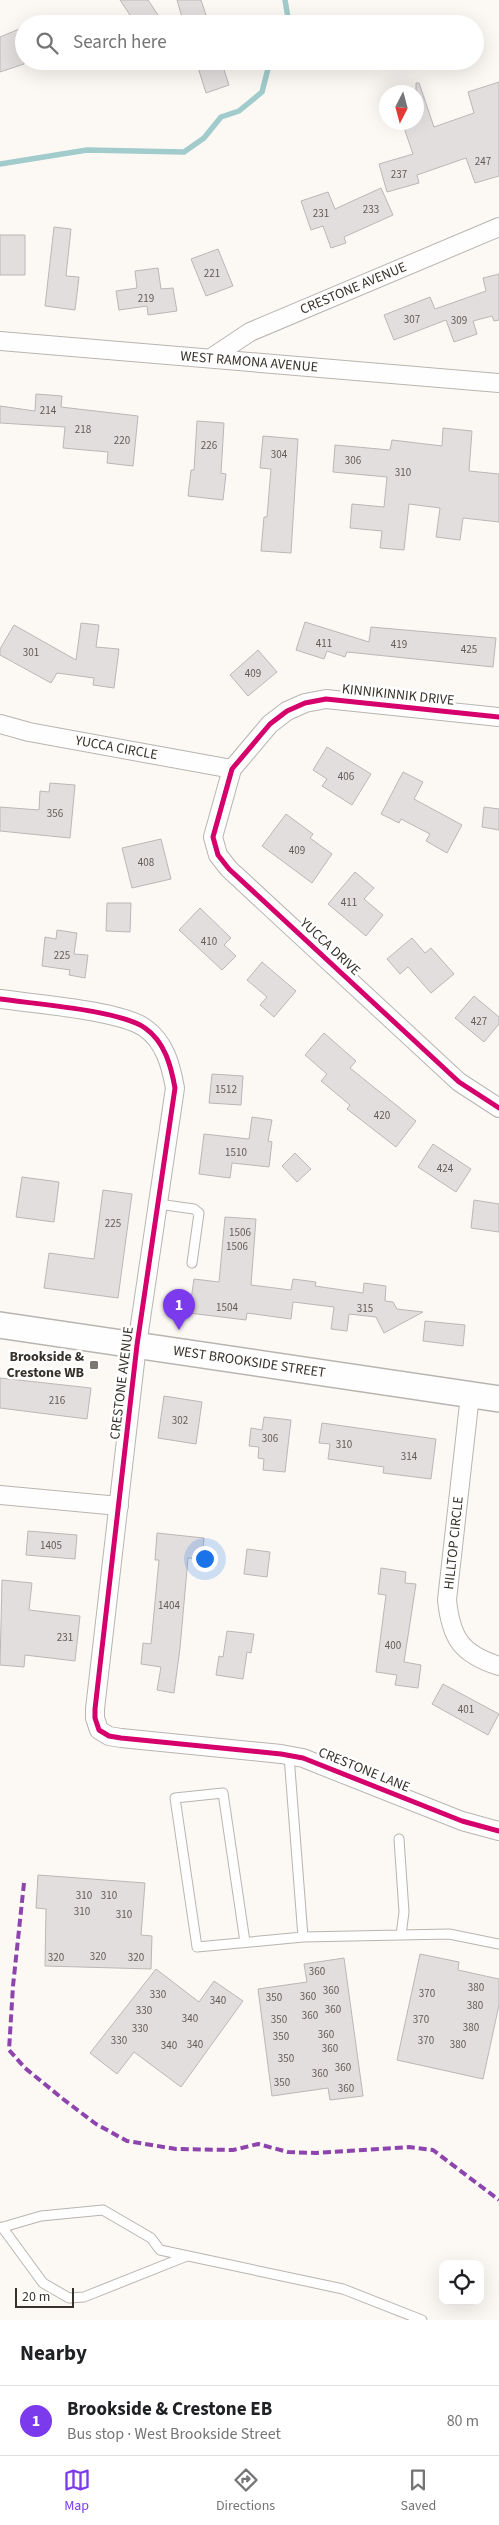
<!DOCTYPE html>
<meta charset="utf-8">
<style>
:root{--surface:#fff;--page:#f2f2f2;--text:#202124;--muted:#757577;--line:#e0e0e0;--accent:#7c3aed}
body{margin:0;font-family:"Source Sans 3",sans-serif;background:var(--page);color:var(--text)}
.controls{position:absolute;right:15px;bottom:15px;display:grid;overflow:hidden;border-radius:10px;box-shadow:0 5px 20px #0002}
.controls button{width:45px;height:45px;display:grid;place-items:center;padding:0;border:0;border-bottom:1px solid var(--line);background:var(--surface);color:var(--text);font:25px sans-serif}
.compass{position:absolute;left:379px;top:85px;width:45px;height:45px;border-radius:50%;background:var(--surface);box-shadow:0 5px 20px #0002;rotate:186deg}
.scale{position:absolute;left:15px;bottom:12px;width:59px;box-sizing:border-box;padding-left:5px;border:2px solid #36312a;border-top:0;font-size:14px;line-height:18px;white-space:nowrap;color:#36312a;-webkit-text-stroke:4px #fff;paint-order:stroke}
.you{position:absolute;left:204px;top:1558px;width:18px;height:18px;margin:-12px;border:4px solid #fff;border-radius:50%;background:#1a73e8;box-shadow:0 0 0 8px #1a73e833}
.badge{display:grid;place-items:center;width:32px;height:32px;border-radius:50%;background:var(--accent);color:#fff;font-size:16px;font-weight:700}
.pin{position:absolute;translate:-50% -41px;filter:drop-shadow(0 1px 2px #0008)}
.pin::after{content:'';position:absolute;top:26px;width:18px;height:15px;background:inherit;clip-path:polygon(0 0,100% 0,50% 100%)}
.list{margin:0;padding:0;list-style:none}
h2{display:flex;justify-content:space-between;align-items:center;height:65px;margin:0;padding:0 20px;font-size:21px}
h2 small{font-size:16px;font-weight:400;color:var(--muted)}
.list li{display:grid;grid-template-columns:32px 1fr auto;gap:15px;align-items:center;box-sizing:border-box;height:70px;padding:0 20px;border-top:1px solid var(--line)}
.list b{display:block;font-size:19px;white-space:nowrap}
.list p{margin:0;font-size:16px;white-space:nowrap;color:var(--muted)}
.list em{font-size:16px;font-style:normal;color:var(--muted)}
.icon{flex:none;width:28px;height:28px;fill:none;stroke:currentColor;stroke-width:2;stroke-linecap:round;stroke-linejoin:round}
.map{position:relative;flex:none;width:499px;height:2320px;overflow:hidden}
.search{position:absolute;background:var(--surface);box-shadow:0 5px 20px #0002;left:15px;right:15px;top:15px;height:55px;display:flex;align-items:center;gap:12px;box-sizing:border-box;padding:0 18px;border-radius:28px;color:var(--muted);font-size:19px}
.sheet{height:135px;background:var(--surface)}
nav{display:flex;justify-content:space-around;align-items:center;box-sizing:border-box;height:70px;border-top:1px solid var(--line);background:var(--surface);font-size:14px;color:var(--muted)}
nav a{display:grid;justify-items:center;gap:2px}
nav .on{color:var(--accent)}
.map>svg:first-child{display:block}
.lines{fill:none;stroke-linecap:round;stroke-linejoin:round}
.stream{stroke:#a2cbcb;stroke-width:5.5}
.building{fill:#e3dede;stroke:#bcb7b7}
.lane-casing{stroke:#b8b5b0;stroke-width:11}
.street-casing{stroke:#b8b5b0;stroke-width:20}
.secondary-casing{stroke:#b8b5b0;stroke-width:28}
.lane{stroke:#fffefe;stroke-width:9}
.street{stroke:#fffefe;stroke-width:18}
.secondary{stroke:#fffefe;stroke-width:25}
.quiet{stroke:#8e44ad;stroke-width:4;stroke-dasharray:8 4;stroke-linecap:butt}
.cycleway-casing{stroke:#fff;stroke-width:8}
.cycleway{stroke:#d6006c;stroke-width:5}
.poi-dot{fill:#7b7771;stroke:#fff;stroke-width:2}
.labels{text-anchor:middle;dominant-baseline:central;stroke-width:5;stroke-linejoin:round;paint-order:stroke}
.number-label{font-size:11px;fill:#615c57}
.street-label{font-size:14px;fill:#36312a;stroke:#fff}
.poi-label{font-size:14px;font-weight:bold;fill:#36312a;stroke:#fff;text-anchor:end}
</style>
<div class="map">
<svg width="499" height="2320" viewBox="0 0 499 2320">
<rect width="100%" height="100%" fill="#fcf9f5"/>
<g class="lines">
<path class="stream" d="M285,0L289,24
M0,164L87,150L184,152L204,138L221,117L239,111L262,92L270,61"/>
</g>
<path class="building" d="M120,0H148L164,24H136Z
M177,0H201L209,24H184Z
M24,27V64L0,72V37Z
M196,61H221L229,85L206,93Z
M499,82V176L475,183L466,158L417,175L419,183L387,192L379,164L413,154L402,122H416V83H419L434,127L474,113L468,92Z
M381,188L393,215L344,237L346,243L331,248L323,226L311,230L301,201L328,192L335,209Z
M54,227L71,229L66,276L79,277L75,310L45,306Z
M0,235H25V275H0Z
M218,249L233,286L206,296L191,259Z
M158,268L161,289L173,288L177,311L148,315L147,306L119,310L116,291L137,288L135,271Z
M499,274V320L494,321L492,316L473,321L477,334L454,342L446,320L394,340L384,315L430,297L435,309L486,291L483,278Z
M36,394L62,396L61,407L138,416L133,466L107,463L108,452L63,448L65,427L0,423V406L35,411Z
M197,421L224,423L221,473L226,474L223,500L188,496L191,470H194Z
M443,428L472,431L469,471L499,474V522L463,518L460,540L436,537L440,508L409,504L404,550L380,548L382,531L350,528L352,504L384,507L387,477L333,472L335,445L390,450L392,440L442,446Z
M263,436L298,439L291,553L261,551L264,517H267L271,469L260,468Z
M305,622L369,642L371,627L496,638L493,667L347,652L345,657L327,651L324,659L296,650Z
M81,623L99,625L96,647L119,649L114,688L93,685L94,678L57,673L51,683L0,655V649L14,625L76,660Z
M258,650L277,672L248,696L230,675Z
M327,747L371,774L352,805L322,786L327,779L313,770Z
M403,772L423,782L414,799L462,825L447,853L426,841L430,834L401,819L399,823L381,814Z
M50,783L75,785L70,838L0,831V807L39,810L40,791L49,792Z
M484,807L499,809V830L482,827Z
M286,814L313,834L310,838L332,854L312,883L262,846Z
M161,839L171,879L132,888L122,848Z
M355,872L374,888L364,899L383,915L366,936L328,904Z
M107,903H131L130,932L106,931Z
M200,908L231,938L224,945L236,956L222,970L179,930Z
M57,930L77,933L74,954L88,955L85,978L69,975L70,970L42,966L45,937L56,939Z
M412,938L425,953L431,948L454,974L431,993L408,967L400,974L387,959Z
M262,962L296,991L274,1017L260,1005L267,997L247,980Z
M474,996L499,1017V1024L484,1042L455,1018Z
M324,1033L356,1061L350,1068L416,1121L396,1147L347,1109L350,1105L321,1081L327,1074L305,1055Z
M212,1074L243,1076L241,1105L209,1103Z
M252,1117L272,1120L268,1141L272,1142L269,1167L232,1163L230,1178L199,1174L204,1134L249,1139Z
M433,1144L471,1169L456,1192L418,1167Z
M295,1153L311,1169L297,1182L282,1166Z
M22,1177L59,1182L54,1222L16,1217Z
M103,1190L132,1194L118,1298L44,1288L49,1253L94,1259Z
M474,1200L499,1204V1232L471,1228Z
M225,1217L256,1219L251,1285L291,1290L293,1279L316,1282L315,1286L363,1293L364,1283L386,1286L385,1301L393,1302L397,1309L423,1312L384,1333L376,1317L349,1314L347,1331L331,1329L334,1307L293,1302L291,1319L247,1313L246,1320L189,1313L194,1279L219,1282Z
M425,1321L465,1325L463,1346L423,1341Z
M0,1378L91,1388L87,1419L0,1408Z
M164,1396L202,1402L196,1444L158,1438Z
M264,1417L291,1420L285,1472L263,1470L264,1459L258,1458L259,1447L249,1446L251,1428L262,1430Z
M322,1423L436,1439L431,1479L383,1473L384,1467L328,1459L330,1444L319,1443Z
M28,1531L77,1535L75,1559L26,1555Z
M157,1533L204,1538L202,1559L188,1558L180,1648L174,1693L157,1690L161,1667L141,1664L143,1643L151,1644L159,1560H155Z
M247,1549L270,1552L267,1577L244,1574Z
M381,1568L406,1572L405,1583L416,1584L404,1662L421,1665L418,1688L395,1685L397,1675L376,1672L386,1595L378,1594Z
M2,1580L32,1583L29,1610L80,1616L75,1661L25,1655L24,1667L0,1665Z
M227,1631L254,1634L251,1653L247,1652L243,1679L216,1675L219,1656L223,1657Z
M443,1684L499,1714L488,1735L432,1704Z
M38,1875L145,1883L141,1935L152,1936L151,1969L45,1966L46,1909L36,1908Z
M420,1954L459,1962L458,1970L499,1979V2005L483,2079L397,2060Z
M344,1958L363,2096L330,2100L328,2088L272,2096L258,1989L307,1982L304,1964Z
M156,1969L199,2002L214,1981L243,2001L181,2087L134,2052L117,2074L90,2053Z"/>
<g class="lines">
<g class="lane-casing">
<path id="lane" d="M158,1204L194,1209L199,1213L192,1263
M289,1756L303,1937L449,1934L499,1944
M399,1839L404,1912L401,1935
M245,1942L223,1793L175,1798L197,1947L303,1937
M2,2227L43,2283L69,2298L84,2297L187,2256
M0,2228L41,2216L103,2210L151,2238L160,2250L343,2289L422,2320"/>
</g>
<g class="street-casing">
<g id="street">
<path id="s1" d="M0,341L499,383"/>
<path id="s2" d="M211,358L250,332L499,227"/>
<path d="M499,717L326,699L305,703L287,711L270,724L232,769L213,837L218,855L229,869L459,1082L499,1108"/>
<path id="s3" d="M0,724L29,732L232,769"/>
<path d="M0,999C34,1004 120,1010 145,1028C165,1042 171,1066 175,1088L137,1345L95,1709V1718L99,1730L109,1736L121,1738L281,1754L303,1758L462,1821L499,1831"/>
<path d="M470,1395L447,1600C451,1638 461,1654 499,1666"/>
<path d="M0,1495L119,1506"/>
</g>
</g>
<g class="secondary-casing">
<g id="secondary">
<path id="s4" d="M0,1325L499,1399"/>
</g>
</g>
<use href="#lane" class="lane"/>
<use href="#street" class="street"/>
<use href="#secondary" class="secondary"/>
<path class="quiet" d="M24,1883L13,1986L9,2050L25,2068L63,2099L96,2124L127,2141L176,2149L233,2150L258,2144L288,2152L316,2153L409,2147L433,2150L499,2200"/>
<g class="cycleway-casing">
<path id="cycleway" d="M499,717L326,699L305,703L287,711L270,724L232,769L213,837L218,855L229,869L459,1082L499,1108
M0,999C34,1004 120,1010 145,1028C165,1042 171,1066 175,1088L137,1345L95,1709V1718L99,1730L109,1736L121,1738L281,1754L303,1758L462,1821L499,1831"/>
</g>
<use href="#cycleway" class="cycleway"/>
</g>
<rect class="poi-dot" x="89" y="1360" width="10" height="10" rx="2.5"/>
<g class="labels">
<g class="number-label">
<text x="483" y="161">247</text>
<text x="399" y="174">237</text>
<text x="371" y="209">233</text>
<text x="321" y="213">231</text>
<text x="212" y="273">221</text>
<text x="146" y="298">219</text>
<text x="412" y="319">307</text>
<text x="459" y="320">309</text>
<text x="48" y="410">214</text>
<text x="83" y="429">218</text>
<text x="122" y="440">220</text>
<text x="209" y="445">226</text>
<text x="279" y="454">304</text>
<text x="353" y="460">306</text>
<text x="403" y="472">310</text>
<text x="324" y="643">411</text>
<text x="399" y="644">419</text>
<text x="469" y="649">425</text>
<text x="31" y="652">301</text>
<text x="253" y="673">409</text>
<text x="346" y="776">406</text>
<text x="55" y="813">356</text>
<text x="297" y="850">409</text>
<text x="146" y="862">408</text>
<text x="349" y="902">411</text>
<text x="209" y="941">410</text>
<text x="62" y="955">225</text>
<text x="479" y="1021">427</text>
<text x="226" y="1089">1512</text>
<text x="382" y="1115">420</text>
<text x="236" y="1152">1510</text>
<text x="445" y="1168">424</text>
<text x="113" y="1223">225</text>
<text x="240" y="1232">1506</text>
<text x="237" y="1246">1506</text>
<text x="227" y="1307">1504</text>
<text x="365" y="1308">315</text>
<text x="57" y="1400">216</text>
<text x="180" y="1420">302</text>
<text x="270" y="1438">306</text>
<text x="344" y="1444">310</text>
<text x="409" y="1456">314</text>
<text x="51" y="1545">1405</text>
<text x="169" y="1605">1404</text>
<text x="65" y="1637">231</text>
<text x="393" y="1645">400</text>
<text x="466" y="1709">401</text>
<text x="84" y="1895">310</text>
<text x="109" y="1895">310</text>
<text x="82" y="1911">310</text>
<text x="124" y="1914">310</text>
<text x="98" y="1956">320</text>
<text x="56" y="1957">320</text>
<text x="136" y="1957">320</text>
<text x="317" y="1971">360</text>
<text x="476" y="1987">380</text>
<text x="331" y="1990">360</text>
<text x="427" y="1993">370</text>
<text x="158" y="1994">330</text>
<text x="308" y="1996">360</text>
<text x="274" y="1997">350</text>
<text x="218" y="2000">340</text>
<text x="475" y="2005">380</text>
<text x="333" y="2009">360</text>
<text x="144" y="2010">330</text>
<text x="310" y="2015">360</text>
<text x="190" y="2018">340</text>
<text x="279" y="2019">350</text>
<text x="421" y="2019">370</text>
<text x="471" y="2027">380</text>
<text x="140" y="2028">330</text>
<text x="326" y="2034">360</text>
<text x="281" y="2036">350</text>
<text x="119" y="2040">330</text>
<text x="426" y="2040">370</text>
<text x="195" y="2044">340</text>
<text x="458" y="2044">380</text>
<text x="169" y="2045">340</text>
<text x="330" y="2048">360</text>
<text x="286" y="2058">350</text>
<text x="343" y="2067">360</text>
<text x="320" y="2073">360</text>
<text x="282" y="2082">350</text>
<text x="346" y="2088">360</text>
</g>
<g class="street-label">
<text stroke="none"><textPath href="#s2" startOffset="159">CRESTONE AVENUE</textPath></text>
<text stroke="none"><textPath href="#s1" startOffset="250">WEST RAMONA AVENUE</textPath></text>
<text transform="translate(398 695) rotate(6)">KINNIKINNIK DRIVE</text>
<text stroke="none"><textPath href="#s3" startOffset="119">YUCCA CIRCLE</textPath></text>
<text transform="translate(330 947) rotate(43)">YUCCA DRIVE</text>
<text stroke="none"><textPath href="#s4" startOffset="252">WEST BROOKSIDE STREET</textPath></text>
<text transform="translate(122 1383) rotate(-83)">CRESTONE AVENUE</text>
<text transform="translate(454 1543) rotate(-84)">HILLTOP CIRCLE</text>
<text transform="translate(364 1770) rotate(22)">CRESTONE LANE</text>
</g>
<g class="poi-label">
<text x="84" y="1357">Brookside &amp;<tspan x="84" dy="16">Crestone WB</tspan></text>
</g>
</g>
</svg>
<div class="controls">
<button><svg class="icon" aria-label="locate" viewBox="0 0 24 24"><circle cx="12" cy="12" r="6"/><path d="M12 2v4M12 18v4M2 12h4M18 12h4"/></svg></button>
</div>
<svg class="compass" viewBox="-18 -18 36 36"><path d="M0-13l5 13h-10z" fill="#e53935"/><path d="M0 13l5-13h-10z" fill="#757577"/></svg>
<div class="scale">20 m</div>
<div class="you"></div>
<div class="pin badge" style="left:179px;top:1330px">1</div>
<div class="search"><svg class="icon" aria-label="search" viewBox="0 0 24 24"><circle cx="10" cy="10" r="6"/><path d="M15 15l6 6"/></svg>Search here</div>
</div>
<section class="sheet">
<h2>Nearby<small></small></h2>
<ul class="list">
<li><span class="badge">1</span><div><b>Brookside &amp; Crestone EB</b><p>Bus stop · West Brookside Street</p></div><em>80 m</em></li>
</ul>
</section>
<nav>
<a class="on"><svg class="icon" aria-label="map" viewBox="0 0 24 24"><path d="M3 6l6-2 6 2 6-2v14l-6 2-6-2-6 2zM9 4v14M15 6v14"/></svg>Map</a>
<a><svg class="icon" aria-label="directions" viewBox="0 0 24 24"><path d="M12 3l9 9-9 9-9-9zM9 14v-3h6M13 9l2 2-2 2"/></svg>Directions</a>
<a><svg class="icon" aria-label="saved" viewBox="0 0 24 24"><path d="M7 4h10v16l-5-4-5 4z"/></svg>Saved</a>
</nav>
